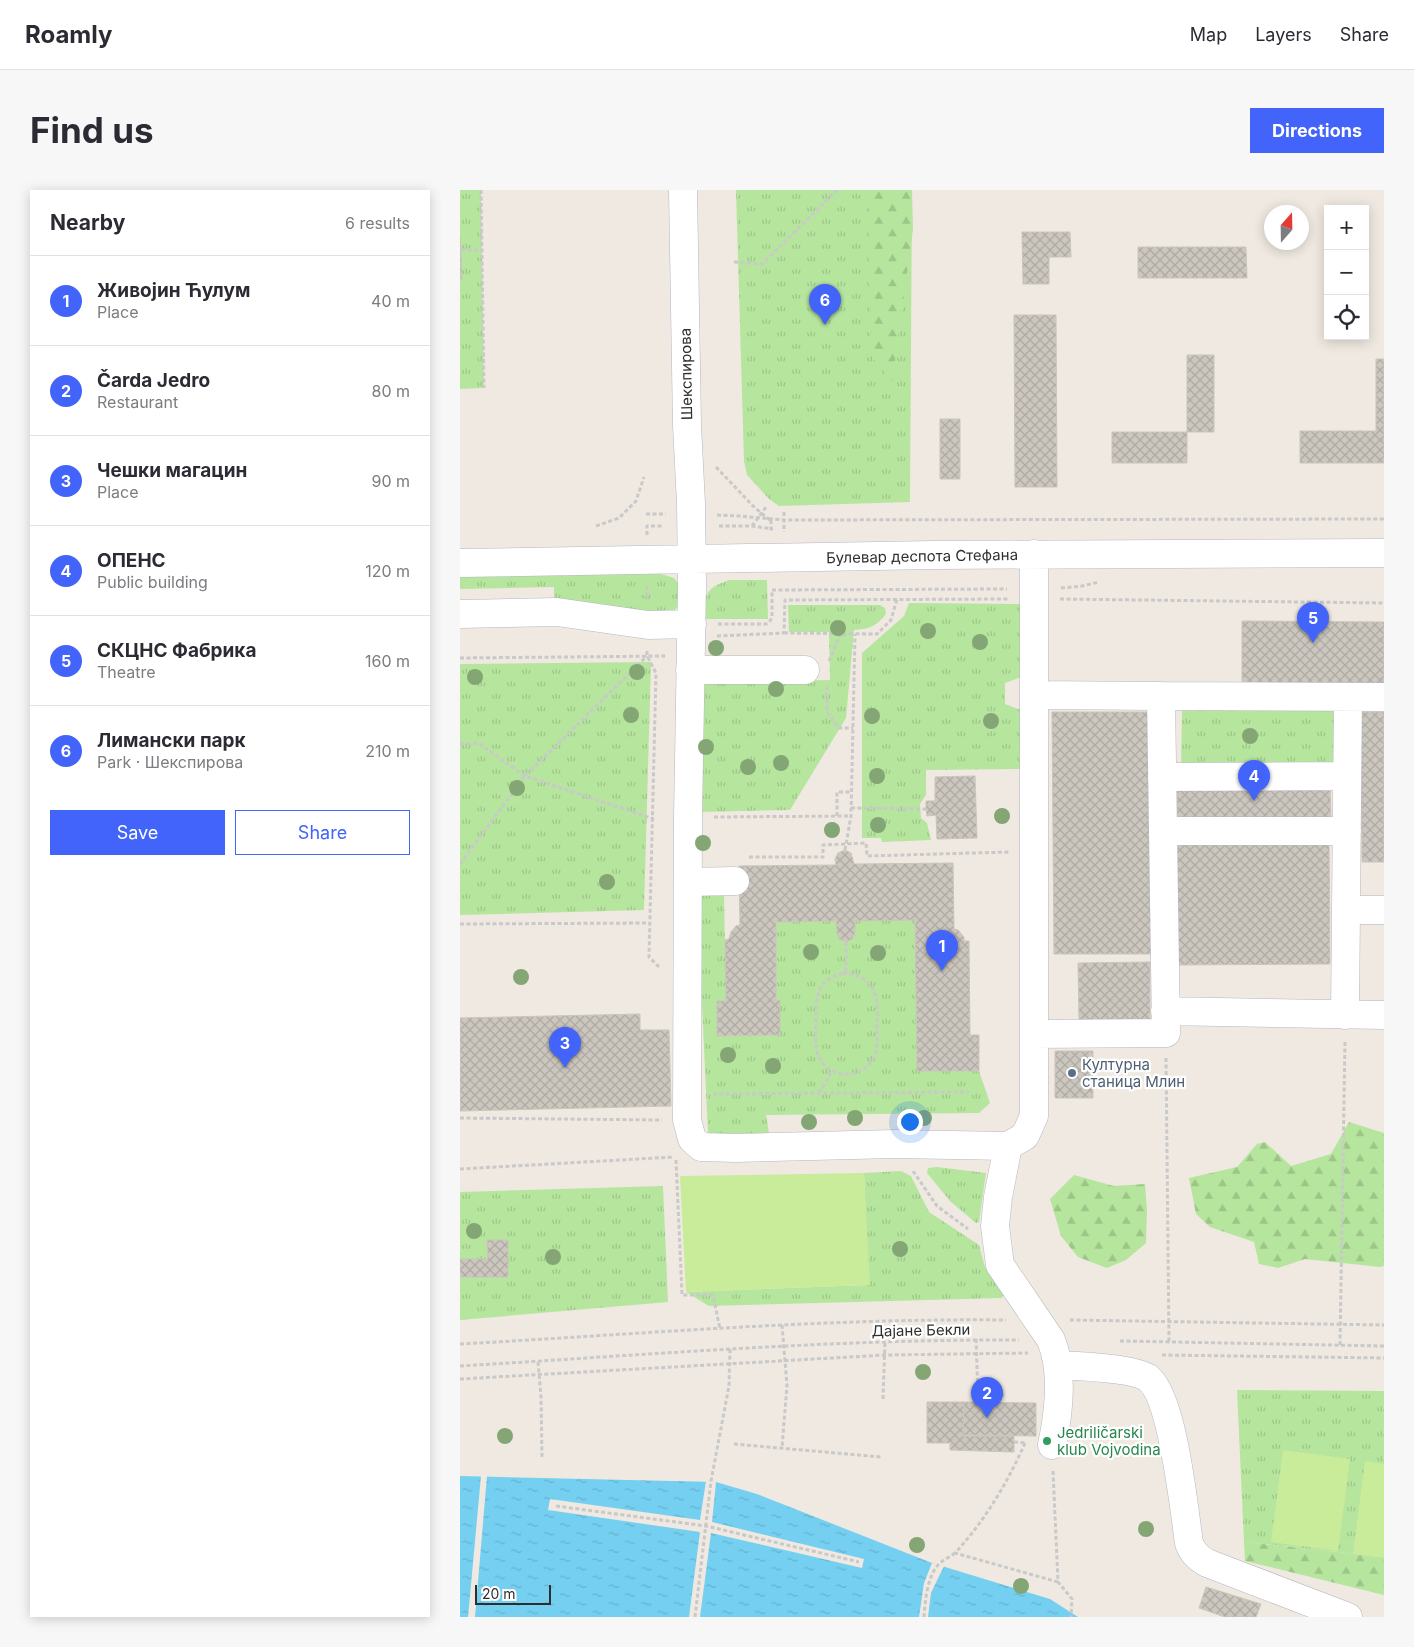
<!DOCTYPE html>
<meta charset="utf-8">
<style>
:root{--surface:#fff;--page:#f7f7f7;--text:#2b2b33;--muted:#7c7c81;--line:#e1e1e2;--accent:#4264fb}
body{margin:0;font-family:Inter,sans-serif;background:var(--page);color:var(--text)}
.controls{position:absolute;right:15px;top:15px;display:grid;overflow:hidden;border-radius:0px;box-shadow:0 2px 12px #0003}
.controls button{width:45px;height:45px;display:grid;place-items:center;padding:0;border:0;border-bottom:1px solid var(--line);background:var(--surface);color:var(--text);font:25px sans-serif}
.compass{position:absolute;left:804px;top:15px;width:45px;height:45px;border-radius:50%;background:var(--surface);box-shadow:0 2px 12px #0003;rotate:20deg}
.scale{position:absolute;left:15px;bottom:12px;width:76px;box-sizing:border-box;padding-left:5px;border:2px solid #2e2e2e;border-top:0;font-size:14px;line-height:18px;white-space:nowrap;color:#2e2e2e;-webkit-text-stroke:4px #fff;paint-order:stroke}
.you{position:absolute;left:449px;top:931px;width:18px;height:18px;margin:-12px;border:4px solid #fff;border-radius:50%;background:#1a73e8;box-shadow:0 0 0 8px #1a73e833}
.badge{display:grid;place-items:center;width:32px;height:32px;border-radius:50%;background:var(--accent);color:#fff;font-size:16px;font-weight:700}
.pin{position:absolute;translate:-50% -41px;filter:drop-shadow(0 1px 2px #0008)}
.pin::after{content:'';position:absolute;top:26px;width:18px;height:15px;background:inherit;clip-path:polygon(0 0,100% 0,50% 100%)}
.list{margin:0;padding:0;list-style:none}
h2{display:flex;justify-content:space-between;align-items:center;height:65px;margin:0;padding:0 20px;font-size:21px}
h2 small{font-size:16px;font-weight:400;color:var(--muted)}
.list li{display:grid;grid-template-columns:32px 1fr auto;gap:15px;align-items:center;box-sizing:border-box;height:90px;padding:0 20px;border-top:1px solid var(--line)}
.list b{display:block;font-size:19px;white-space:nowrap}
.list p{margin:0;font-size:16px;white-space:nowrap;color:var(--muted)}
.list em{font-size:16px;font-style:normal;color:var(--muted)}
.actions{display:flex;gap:10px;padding:15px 20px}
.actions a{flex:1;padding:11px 0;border:1px solid var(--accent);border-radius:0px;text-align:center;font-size:18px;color:var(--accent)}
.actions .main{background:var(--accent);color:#fff}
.icon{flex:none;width:28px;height:28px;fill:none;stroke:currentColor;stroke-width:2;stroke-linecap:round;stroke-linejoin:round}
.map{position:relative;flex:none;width:924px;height:1427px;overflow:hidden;border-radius:0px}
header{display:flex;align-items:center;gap:30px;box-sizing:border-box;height:70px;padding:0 25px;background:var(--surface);border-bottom:1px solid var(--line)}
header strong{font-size:24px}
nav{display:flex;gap:28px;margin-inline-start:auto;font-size:18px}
.intro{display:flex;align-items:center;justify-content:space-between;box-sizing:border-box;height:120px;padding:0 30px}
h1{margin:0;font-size:35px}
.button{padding:12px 22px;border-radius:0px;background:var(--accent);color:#fff;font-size:18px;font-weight:700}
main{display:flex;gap:30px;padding:0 30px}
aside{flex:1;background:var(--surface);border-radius:0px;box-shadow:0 2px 12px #0003}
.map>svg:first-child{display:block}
.grass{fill:url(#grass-tufts)}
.forest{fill:url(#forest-firs)}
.pitch{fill:#c9ec9a}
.water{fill:url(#water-ripples)}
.pier{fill:#efe9e1}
.building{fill:url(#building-cross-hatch);stroke:#cbc5ba}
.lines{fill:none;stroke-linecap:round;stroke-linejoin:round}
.minor-casing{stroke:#b4b7c1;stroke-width:29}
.path{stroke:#c9c9c9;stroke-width:3;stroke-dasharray:4 2.5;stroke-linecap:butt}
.minor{stroke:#fff;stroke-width:28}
.tree{fill:#84a574}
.service-dot{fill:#5c6f8a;stroke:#fff;stroke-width:2}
.leisure-dot{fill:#2e9e5b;stroke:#fff;stroke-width:2}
.labels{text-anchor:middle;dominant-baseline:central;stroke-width:4.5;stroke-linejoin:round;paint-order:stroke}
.street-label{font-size:15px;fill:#2e2e2e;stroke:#fff}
.service-label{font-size:15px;fill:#4e5e75;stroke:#fff;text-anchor:start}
.leisure-label{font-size:15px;fill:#27864d;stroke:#fff;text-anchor:start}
</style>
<header>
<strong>Roamly</strong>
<nav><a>Map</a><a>Layers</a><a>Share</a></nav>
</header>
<div class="intro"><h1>Find us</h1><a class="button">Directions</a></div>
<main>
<aside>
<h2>Nearby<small>6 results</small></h2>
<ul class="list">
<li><span class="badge">1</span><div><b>Живојин Ћулум</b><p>Place</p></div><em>40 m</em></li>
<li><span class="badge">2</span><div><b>Čarda Jedro</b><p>Restaurant</p></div><em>80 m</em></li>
<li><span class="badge">3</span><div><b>Чешки магацин</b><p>Place</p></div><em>90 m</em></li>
<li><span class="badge">4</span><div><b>ОПЕНС</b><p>Public building</p></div><em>120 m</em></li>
<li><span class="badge">5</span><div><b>СКЦНС Фабрика</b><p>Theatre</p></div><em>160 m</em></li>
<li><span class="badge">6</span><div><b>Лимански парк</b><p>Park · Шекспирова</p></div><em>210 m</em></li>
</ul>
<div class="actions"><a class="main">Save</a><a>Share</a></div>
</aside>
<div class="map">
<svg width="924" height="1427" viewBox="0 0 924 1427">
<defs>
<pattern id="grass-tufts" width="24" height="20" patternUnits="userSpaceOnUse" patternTransform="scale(1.25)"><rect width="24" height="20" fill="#b6e59e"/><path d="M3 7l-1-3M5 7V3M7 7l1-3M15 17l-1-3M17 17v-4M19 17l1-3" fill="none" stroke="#9dc588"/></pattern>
<pattern id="forest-firs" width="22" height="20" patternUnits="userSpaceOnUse" patternTransform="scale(1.25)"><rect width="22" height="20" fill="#b6e59e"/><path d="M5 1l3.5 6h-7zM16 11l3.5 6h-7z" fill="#9dc588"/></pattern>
<pattern id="water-ripples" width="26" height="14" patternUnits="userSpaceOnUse" patternTransform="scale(1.25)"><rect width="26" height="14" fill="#75cff0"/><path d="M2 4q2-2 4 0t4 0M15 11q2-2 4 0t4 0" fill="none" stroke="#66b2ce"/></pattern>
<pattern id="building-cross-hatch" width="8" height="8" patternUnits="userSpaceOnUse" patternTransform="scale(1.25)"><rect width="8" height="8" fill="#cbc7bf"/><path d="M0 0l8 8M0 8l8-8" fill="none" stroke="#afaba4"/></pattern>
</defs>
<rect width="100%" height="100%" fill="#efe9e1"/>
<path class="grass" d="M0,0H21L24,198L0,199Z
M276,0H452L450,312L319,316L309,309L287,285L284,271Z
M201,384L214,388L222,398L221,413L212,423L201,426L94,416V397L0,399V385Z
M269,390H307L308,429H244C245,404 244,399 269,390Z
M449,413L567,414L561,487L545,493V514L561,520L560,579L466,580V605L460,614L461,628L467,633L471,650L422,652L421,648H402V463L444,426Z
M328,415H420L425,418L426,424C417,436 409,439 394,440L386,528L330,620L240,622L241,493L370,490L369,442H329Z
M191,472L184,720L0,725V474Z
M883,511L885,580H721L722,519Z
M237,706H264L266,811H257V846L320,845L319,810L316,811V732L455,730L457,881H519L530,913L519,923L306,925L309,943L248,944Z
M477,977L526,983L519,1032L516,1033L490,1011L467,983L468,978Z
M441,981L451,986L469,1022L519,1055L525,1077L544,1101L542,1108L249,1116L226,1102L409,1095L404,983Z
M203,996L208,1112L0,1130V1002Z
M777,1200L924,1201V1367L784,1352Z"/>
<path class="forest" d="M411,0H452L453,39L432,192L408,162L412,132L408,97L407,6Z
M889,932L924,943V1076L920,1077L845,1069L818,1078L799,1074L794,1052L750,1037L736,1024L729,988L777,977L797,954L805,952L831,976L871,964Z
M614,985L654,996L685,994L687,1020L686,1053L666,1070L647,1078L618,1067L601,1046L590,1009Z
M784,1352L924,1367V1405L785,1371Z"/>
<path class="pitch" d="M404,983L410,1095L226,1102L220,986Z
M823,1260L890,1269L878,1361L811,1352Z
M905,1271L924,1274V1368L893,1364Z"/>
<path class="water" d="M0,1286L256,1292L297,1304L472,1373L590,1409L618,1427H0Z"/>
<path class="pier" d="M21,1286H27L15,1427H8Z
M246,1291L256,1292L252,1332L404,1369L402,1378L251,1343L240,1427H229L240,1342L88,1320L90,1309L240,1330Z
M472,1373L484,1376L471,1403L468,1427H459L464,1393Z"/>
<path class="building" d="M562,42H610L611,67H589V94H563Z
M0,47L2,89H0Z
M678,57H786L787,88H678Z
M554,125H596L597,297H555Z
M727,165H754V242H727Z
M916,169H924V273H840V241H916Z
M480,229H500V289H480Z
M652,242H727V273H652Z
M782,431L924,432V501L782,500Z
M592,522H694L696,764H594Z
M901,522H924V672H902Z
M515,586L517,648L477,649L476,625L467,626L466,619V611H475V587Z
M870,591L871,631L717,632V592Z
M869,648L870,774L715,775L714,649Z
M385,660L391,663L394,674L493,673L494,739L498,740L504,747V751H509L510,845H519V881H457L455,730L395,731V743L392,749L386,752L379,749L377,743L376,731L316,732V811L320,810V845L257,846V811H266L265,750L269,749L271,742L276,736L280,735L279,676L376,675L375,669L378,663Z
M690,772V830H619L618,773Z
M180,824V840H209L211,916L0,921V828Z
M595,861H633V908H595Z
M27,1050H48V1087H0V1069H28Z
M467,1212H504L503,1246H554V1262L490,1260V1253H467Z
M504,1212L576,1213V1246L503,1245Z
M746,1397L801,1414L796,1427H765L739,1418Z"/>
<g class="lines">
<g class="minor-casing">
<path id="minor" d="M223,0L227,235L231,314L232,395L228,628L227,930L232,949L241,957L276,958L435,954L548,956L565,946L574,926V364
M0,373L473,365L924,363
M0,424L97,422L188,435L232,434
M230,480H345
M574,505L701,506
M702,587L887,586
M703,641H887
M228,692L275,691
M886,720H924
M705,821L924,825
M885,825L888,507
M574,844L706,843L701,506L924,507
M548,956L538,1007L535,1036L540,1075L591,1150C604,1182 599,1222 592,1255
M598,1175C617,1176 674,1178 688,1188C713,1207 724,1319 729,1353C733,1363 737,1367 747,1373L888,1427"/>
</g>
<path class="path" d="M21,0L24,198
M1,60H22
M274,72L302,74L377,0
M256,277L295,318L310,330
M324,322V342
M186,324H206
M257,325L279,326L324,330L924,329
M311,330V342
M136,336L159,328L176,311L184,287
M259,336H292L313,339
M292,336L306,317
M187,345V336H204
M187,396V410
M601,398L622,396L639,392
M600,409L924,413
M258,434H306L310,431L312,427V400L547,399
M324,443L417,444L431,430L437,409
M257,446L324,443L325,410L548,409
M187,461V466L196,483L189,767L200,778
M0,468L205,466
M369,471L381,443
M367,496V521L378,538H393
M0,554L18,553L65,586L194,629
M391,618L466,619
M377,626V602H390
M254,627L391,626
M385,660L391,626L395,444
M289,667H363V655L406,653L407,666L549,662
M0,674L65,586L187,466
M0,734L190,733
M386,752V783
M383,783C394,784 403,786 410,795C419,805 417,819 417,831C417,841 418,853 416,862C411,880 390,890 373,881C364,877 357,867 356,857C355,849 356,839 356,831C356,806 356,791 383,783Z
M706,868L709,1152
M359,903L372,881
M253,904L509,902
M0,928L202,930
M216,970L222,1105H253L260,1139
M0,979L214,967
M453,981L477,1016L508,1039
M610,1130L924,1135
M322,1135L327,1195L322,1258
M516,1149L518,1205H544
M660,1151L924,1156
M0,1154C182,1144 364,1128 546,1130
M880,1155L885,851
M702,1165L924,1168
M78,1172L81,1206L82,1268
M0,1176C186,1165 372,1149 559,1150
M0,1189L425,1165L568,1163
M423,1209L425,1151
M554,1252L567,1253
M565,1253C548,1292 524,1332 495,1363L598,1392
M274,1254L421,1267
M593,1281L598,1392L612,1409L611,1427
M96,1316L246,1336L399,1372
M235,1427L251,1291L269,1196L270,1159
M464,1427C465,1412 467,1386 479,1374C483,1370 490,1367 495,1363"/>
<use href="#minor" class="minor"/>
</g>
<g class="tree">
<circle cx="378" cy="438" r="8"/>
<circle cx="468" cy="441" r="8"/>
<circle cx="520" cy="452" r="8"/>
<circle cx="256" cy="458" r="8"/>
<circle cx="177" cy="482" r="8"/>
<circle cx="15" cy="487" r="8"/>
<circle cx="316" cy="499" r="8"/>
<circle cx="171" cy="525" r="8"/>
<circle cx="412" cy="526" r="8"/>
<circle cx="531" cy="531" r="8"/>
<circle cx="790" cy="546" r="8"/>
<circle cx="246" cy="557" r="8"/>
<circle cx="321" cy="573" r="8"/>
<circle cx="288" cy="577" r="8"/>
<circle cx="417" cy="586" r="8"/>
<circle cx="57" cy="598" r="8"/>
<circle cx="542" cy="626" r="8"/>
<circle cx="418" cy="635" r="8"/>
<circle cx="372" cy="640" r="8"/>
<circle cx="243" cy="653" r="8"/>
<circle cx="147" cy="692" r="8"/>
<circle cx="351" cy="762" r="8"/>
<circle cx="418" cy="763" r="8"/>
<circle cx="61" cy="787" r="8"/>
<circle cx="268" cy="865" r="8"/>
<circle cx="313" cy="876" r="8"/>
<circle cx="395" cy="928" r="8"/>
<circle cx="464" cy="928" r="8"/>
<circle cx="349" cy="932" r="8"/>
<circle cx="14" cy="1041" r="8"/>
<circle cx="440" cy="1059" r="8"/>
<circle cx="93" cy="1067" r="8"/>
<circle cx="463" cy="1182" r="8"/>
<circle cx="45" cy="1246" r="8"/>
<circle cx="686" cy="1339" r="8"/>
<circle cx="457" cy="1355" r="8"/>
<circle cx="561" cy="1396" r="8"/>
</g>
<circle class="service-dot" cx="612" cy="883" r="5"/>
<circle class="leisure-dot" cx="587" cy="1251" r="5"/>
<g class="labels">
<g class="street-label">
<text transform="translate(226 184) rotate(-91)">Шекспирова</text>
<text transform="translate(462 366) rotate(-1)">Булевар деспота Стефана</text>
<text transform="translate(461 1140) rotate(-1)">Дајане Бекли</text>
</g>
<g class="service-label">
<text x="622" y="874">Културна<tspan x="622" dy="17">станица Млин</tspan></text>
</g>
<g class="leisure-label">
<text x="597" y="1242">Jedriličarski<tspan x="597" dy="17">klub Vojvodina</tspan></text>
</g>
</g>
</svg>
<div class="controls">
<button>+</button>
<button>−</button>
<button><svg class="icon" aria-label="locate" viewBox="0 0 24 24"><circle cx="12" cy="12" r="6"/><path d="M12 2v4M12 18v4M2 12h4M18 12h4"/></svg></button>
</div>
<svg class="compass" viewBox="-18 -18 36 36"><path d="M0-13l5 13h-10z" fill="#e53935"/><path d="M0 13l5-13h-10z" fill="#7c7c81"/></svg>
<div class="scale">20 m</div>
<div class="you"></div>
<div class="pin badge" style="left:482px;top:781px">1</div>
<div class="pin badge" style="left:527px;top:1228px">2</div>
<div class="pin badge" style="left:105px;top:878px">3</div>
<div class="pin badge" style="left:794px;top:611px">4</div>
<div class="pin badge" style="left:853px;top:453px">5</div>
<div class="pin badge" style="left:365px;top:135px">6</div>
</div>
</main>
